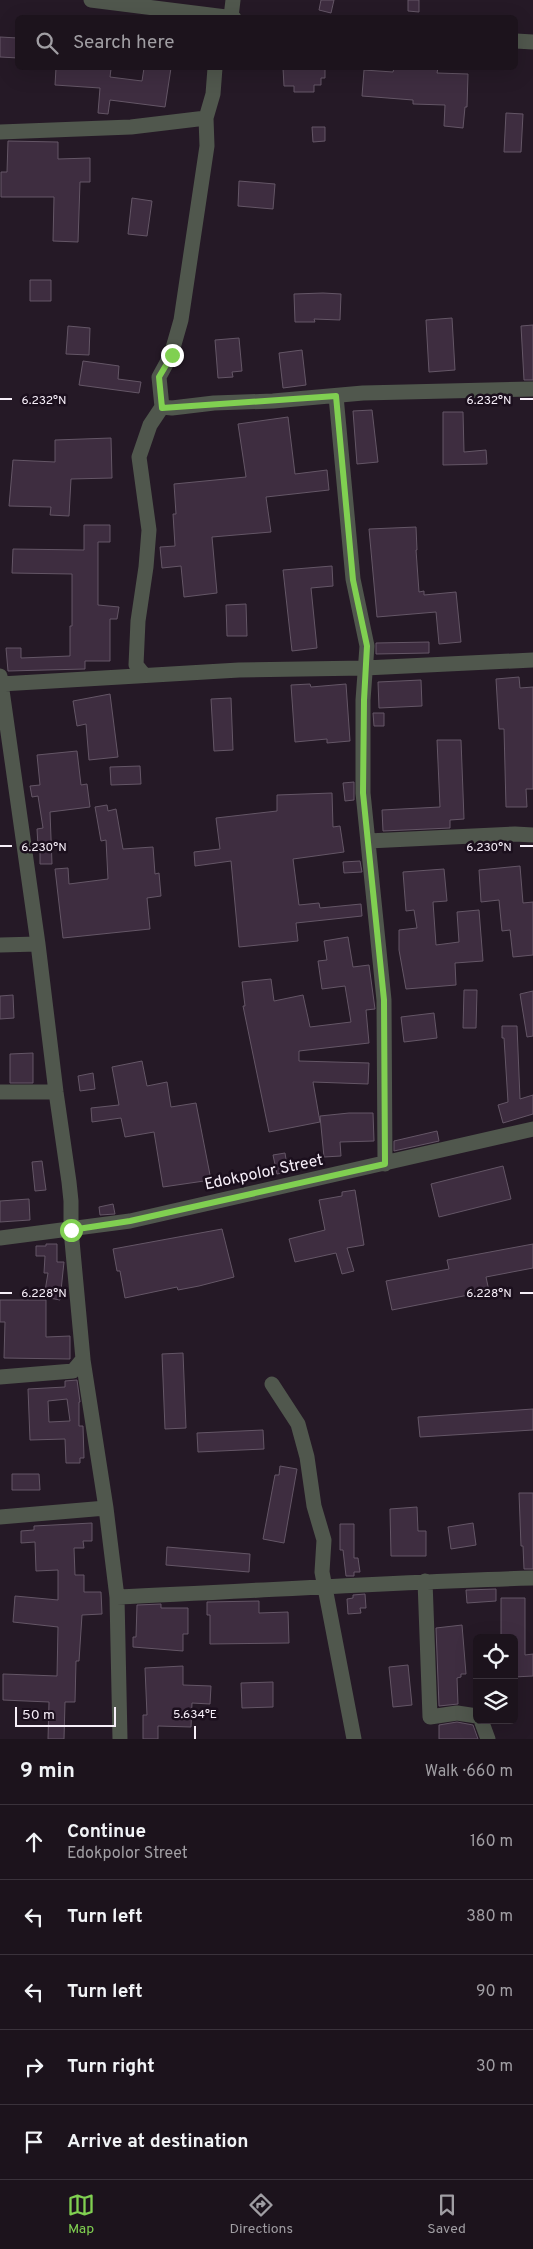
<!DOCTYPE html>
<meta charset="utf-8">
<style>
:root{--surface:#1c131c;--page:#251c25;--text:#f1f3f6;--muted:#a09ea3;--line:#3a323b;--accent:#80d051}
body{margin:0;font-family:Overpass,sans-serif;background:var(--page);color:var(--text)}
.controls{position:absolute;right:15px;bottom:15px;display:grid;overflow:hidden;border-radius:8px;box-shadow:0 5px 20px #0002}
.controls button{width:45px;height:45px;display:grid;place-items:center;padding:0;border:0;border-bottom:1px solid var(--line);background:var(--surface);color:var(--text);font:25px sans-serif}
.scale{position:absolute;left:15px;bottom:12px;width:101px;box-sizing:border-box;padding-left:5px;border:2px solid #f7eff9;border-top:0;font-size:14px;line-height:18px;white-space:nowrap;color:#f7eff9;-webkit-text-stroke:4px #1b0f1d;paint-order:stroke}
.stop{position:absolute;width:15px;height:15px;margin:-11px;border:4px solid #80d051;border-radius:50%;background:#fff}
.stop.end{background:#80d051;border-color:#fff;box-shadow:0 1px 5px #0008}
.list{margin:0;padding:0;list-style:none}
h2{display:flex;justify-content:space-between;align-items:center;height:65px;margin:0;padding:0 20px;font-size:21px}
h2 small{font-size:16px;font-weight:400;color:var(--muted)}
.list li{display:grid;grid-template-columns:32px 1fr auto;gap:15px;align-items:center;box-sizing:border-box;height:75px;padding:0 20px;border-top:1px solid var(--line)}
.list b{display:block;font-size:19px;white-space:nowrap}
.list p{margin:0;font-size:16px;white-space:nowrap;color:var(--muted)}
.list em{font-size:16px;font-style:normal;color:var(--muted)}
.icon{flex:none;width:28px;height:28px;fill:none;stroke:currentColor;stroke-width:2;stroke-linecap:round;stroke-linejoin:round}
.map{position:relative;flex:none;width:533px;height:1739px;overflow:hidden}
.search{position:absolute;background:var(--surface);box-shadow:0 5px 20px #0002;left:15px;right:15px;top:15px;height:55px;display:flex;align-items:center;gap:12px;box-sizing:border-box;padding:0 18px;border-radius:8px;color:var(--muted);font-size:19px}
.sheet{height:440px;background:var(--surface)}
nav{display:flex;justify-content:space-around;align-items:center;box-sizing:border-box;height:70px;border-top:1px solid var(--line);background:var(--surface);font-size:14px;color:var(--muted)}
nav a{display:grid;justify-items:center;gap:2px}
nav .on{color:var(--accent)}
.map>svg:first-child{display:block}
.building{fill:#3e2d40;stroke:#645666;fill-rule:evenodd}
.lines{fill:none;stroke-linecap:round;stroke-linejoin:round}
.street{stroke:#50574d;stroke-width:15}
.route{stroke:#80d051;stroke-width:6}
.ticks{fill:none;stroke:#f7eff9;stroke-width:2}
.labels{text-anchor:middle;dominant-baseline:central;stroke-width:5;stroke-linejoin:round;paint-order:stroke}
.street-label{font-size:16px;fill:#f7eff9;stroke:#1b0f1d}
.ticks-label{font-size:12px;text-anchor:middle;fill:#f7eff9;stroke:#1b0f1d;stroke-width:5;stroke-linejoin:round;paint-order:stroke}
</style>
<div class="map">
<svg width="533" height="1739" viewBox="0 0 533 1739">
<rect width="100%" height="100%" fill="#251926"/>
<path class="building" d="M321,0H334L331,13L319,10Z
M408,0H419V12L408,11Z
M0,37L18,38V58L0,57Z
M56,68L111,69L110,77L142,81L144,68H171L165,107L110,100L108,114L98,113L100,88L55,85Z
M283,68H325V78H321V85H314V92H294V86H284Z
M394,68H438L437,73L468,74L467,107H465L463,128L444,126L445,105L413,104V100L362,96L364,70L393,72Z
M506,113L523,114L521,152H504Z
M312,127H325V141L313,142Z
M8,141L58,142V159L90,158V182H80L78,242L53,241L54,197H1V172H7Z
M239,181L275,184L273,209L238,206Z
M132,198L152,201L147,236L128,234Z
M30,280H51V301H30Z
M323,293L341,294L340,320L314,319L315,322H295L294,294Z
M452,318L455,370L429,372L426,320Z
M533,325V380H524L521,326Z
M68,326L90,328L89,355L66,354Z
M239,338L242,371L232,372L233,377L218,378L215,340Z
M302,350L306,385L283,388L279,353Z
M83,361L119,366L118,379L141,382L139,393L79,385Z
M372,410L378,462L357,464L353,411Z
M443,412H463L464,452L486,450L487,464L443,465Z
M288,417L295,474L327,470L329,490L266,497L271,532L212,537L217,593L184,597L181,566L162,568L160,547L175,546L173,514H176L174,484L246,477L238,424Z
M111,438L112,478L71,479L69,516L50,515L51,507L9,506L13,460L55,462V440Z
M84,525H110V542H98V605L119,607L117,619H110V661H85V669L8,671L6,648H21V658L70,656V626H72V574L12,573L13,549L84,550Z
M416,527L417,550H416L419,592L424,591V595L456,592L461,642L439,644L436,612L377,617L369,529Z
M332,566L333,586L311,588L317,648L292,651L283,570Z
M246,604L247,636H227L226,605Z
M429,642V653L376,654V643Z
M519,677L520,688L533,687V789H526L527,807H506L504,729H499L496,679Z
M421,680L422,706L379,708L378,682Z
M310,684L311,687L346,684L350,741L327,743V739L295,742L291,685Z
M110,694L118,757L89,760L86,724L77,726L73,701Z
M231,698L233,750L214,751L211,699Z
M373,713H384V726H374Z
M437,740H461L464,819L450,820V828L383,831L382,810L440,807Z
M77,751L81,785L87,784L90,807L50,812L52,864H40V846H38L37,829L43,828L38,796L32,797L30,786L40,785L37,755Z
M140,766L141,784L111,785L110,767Z
M354,782V800L345,801L343,783Z
M332,793L333,827L340,826L344,852L293,859L299,905L319,903L320,908L361,904L362,916L296,923L298,941L239,947L231,861L195,866L194,852L220,849L216,818L277,811V795Z
M107,805L108,811L116,809L123,849L153,847L155,874L159,873L161,896L147,898L150,929L63,938L55,869L68,868L69,884L108,879L106,840L101,841L95,807Z
M360,861L362,872L344,873L343,862Z
M520,866L523,903L533,902V955L513,957L510,930L502,931L499,900L481,902L479,870Z
M444,869L447,901L433,902L436,945L459,942L457,912L479,910L483,961L455,963L456,985L406,989L399,950V930L417,928L414,910L406,911L403,872Z
M348,937L353,967L369,965L375,1009L366,1010L369,1043L299,1051V1061L369,1063L368,1084L313,1082L320,1122L269,1132L243,1006H245L242,982L271,979L274,1001L303,995L310,1027L351,1022L345,986L322,989L318,961L327,960L324,941Z
M464,990H477L476,1028H463Z
M533,991V1036L527,1037L520,994Z
M13,995L14,1018L0,1019V996Z
M434,1013L437,1038L404,1042L401,1017Z
M502,1026H517L520,1099L533,1095V1114L503,1123L498,1105L508,1102L504,1038H502Z
M33,1053V1083H10V1054Z
M142,1061L147,1086L167,1082L171,1107L196,1103L211,1180L163,1187L154,1132L125,1137L121,1118L92,1122L91,1108L119,1105L112,1067Z
M93,1073L95,1089L80,1091L78,1076Z
M349,1113H373L374,1141L340,1142L341,1156L324,1157L320,1116Z
M437,1131L439,1141L394,1151V1141Z
M285,1153L288,1172L277,1174L273,1155Z
M42,1161L46,1190L35,1191L32,1162Z
M503,1166L511,1199L439,1217L431,1184Z
M355,1190L364,1245L347,1248L354,1271L342,1274L336,1253L295,1262L289,1239L325,1230L319,1200L342,1196V1192Z
M29,1199L30,1220L0,1222V1201Z
M113,1204L115,1214L100,1215L99,1207Z
M222,1229L234,1277L199,1286L178,1290L177,1287L125,1298L120,1271H117L113,1249Z
M46,1244H57V1262H64L60,1300L44,1297L48,1273H44L45,1256H36V1246H46Z
M533,1244V1268L486,1277L489,1291L392,1310L386,1281L449,1269L447,1260Z
M0,1300H46V1337L70,1336V1359L4,1358L5,1322H0Z
M183,1353L186,1428L165,1429L162,1354Z
M77,1380L80,1402H79V1426H83L84,1458H80V1463H66L65,1439L30,1440L28,1389L65,1387V1381ZM67,1399L70,1421L49,1422L48,1401Z
M533,1409V1430L420,1437L418,1417Z
M263,1430L264,1449L198,1452L197,1433Z
M280,1466L297,1469L284,1543L263,1539L275,1475H279Z
M12,1474H39L40,1490H12Z
M519,1493H533V1569H524L523,1546H521Z
M417,1507L418,1531H426V1556H391L390,1509Z
M92,1523V1541H83L84,1548H74L75,1575H84V1592H101L102,1614L82,1615L79,1661H76L75,1702H65L64,1739H48L49,1702L3,1700V1674L57,1676L58,1627L13,1622L15,1596L58,1600V1570L36,1571L35,1542L21,1543V1531L34,1530V1526Z
M473,1523L476,1545L451,1549L448,1527Z
M340,1524H354V1558H358L360,1572H354V1576H346L343,1550H340Z
M167,1547L250,1554L249,1572L166,1565Z
M496,1589V1601L467,1603L466,1590Z
M365,1594L366,1608H360L361,1613L348,1614L347,1599L353,1598V1595Z
M501,1598H525V1655L533,1654V1676L514,1677V1638H501Z
M259,1601V1613L288,1612L289,1643L210,1644V1615H207V1602Z
M161,1604V1608H188V1634H183V1651L133,1647V1637H136L137,1605Z
M462,1625L466,1674H461V1677L457,1678L458,1704L439,1706L436,1628Z
M408,1665L412,1705L393,1707L389,1667Z
M183,1666V1685L211,1686L210,1704L192,1703L191,1727L158,1726V1739H143V1715H147L145,1668Z
M273,1682V1707L242,1708L241,1683Z
M457,1722L473,1725L478,1739H439V1725Z"/>
<g class="lines">
<path class="street" d="M91,0L234,18
M231,17L233,0
M516,41L533,42
M206,118L207,146L181,320L171,355L159,377L162,407L172,408L214,403L273,401L363,393L533,389
M0,132L131,127L206,118L213,94L215,68
M336,396L353,579L367,646L363,700V793L384,1000L385,1164
M144,675L136,665L138,621L146,567L149,530L139,457L150,425L162,407
M0,676L38,944L56,1092L69,1182L71,1201V1230L83,1359L73,1371L0,1377
M1,684L239,670L365,668L533,660
M368,841L515,834L533,835
M0,945L38,944
M0,1092H56
M0,1238L130,1221L533,1129
M272,1384L298,1424L307,1457L314,1506L324,1540L322,1572L354,1739
M106,1508L117,1597L120,1739
M0,1517L106,1508L83,1360
M425,1581L430,1717L457,1713L477,1716
M117,1597C256,1591 394,1582 533,1578
M481,1720L488,1739"/>
</g>
<g class="lines">
<path class="route" d="M71,1230L130,1221L385,1164L384,1000L363,793L364,700L367,646L353,580L336,396L162,408L159,377L172,355"/>
</g>
<path class="ticks" d="M0,399H12M520,399H533M0,846H12M520,846H533M0,1293H12M520,1293H533M195,1726V1739"/>
<g class="labels">
<g class="street-label">
<text transform="translate(264 1173) rotate(-12)">Edokpolor Street</text>
</g>
</g>
<g class="ticks-label">
<text x="44" y="404">6.232°N</text>
<text x="489" y="404">6.232°N</text>
<text x="44" y="851">6.230°N</text>
<text x="489" y="851">6.230°N</text>
<text x="44" y="1297">6.228°N</text>
<text x="489" y="1297">6.228°N</text>
<text x="195" y="1718">5.634°E</text>
</g>
</svg>
<div class="controls">
<button><svg class="icon" aria-label="locate" viewBox="0 0 24 24"><circle cx="12" cy="12" r="6"/><path d="M12 2v4M12 18v4M2 12h4M18 12h4"/></svg></button>
<button><svg class="icon" aria-label="layers" viewBox="0 0 24 24"><path d="M12 4l9 5-9 5-9-5zM3 14l9 5 9-5"/></svg></button>
</div>
<div class="scale">50 m</div>
<div class="stop" style="left:71px;top:1230px"></div>
<div class="stop end" style="left:172px;top:355px"></div>
<div class="search"><svg class="icon" aria-label="search" viewBox="0 0 24 24"><circle cx="10" cy="10" r="6"/><path d="M15 15l6 6"/></svg>Search here</div>
</div>
<section class="sheet">
<h2>9 min<small>Walk · 660 m</small></h2>
<ul class="list">
<li><svg class="icon" aria-label="ahead" viewBox="0 0 24 24"><path d="M12 20V5M6 11l6-6 6 6"/></svg><div><b>Continue</b><p>Edokpolor Street</p></div><em>160 m</em></li>
<li><svg class="icon" aria-label="left" viewBox="0 0 24 24"><path d="M17 20v-9H6M10 6l-5 5 5 5"/></svg><div><b>Turn left</b></div><em>380 m</em></li>
<li><svg class="icon" aria-label="left" viewBox="0 0 24 24"><path d="M17 20v-9H6M10 6l-5 5 5 5"/></svg><div><b>Turn left</b></div><em>90 m</em></li>
<li><svg class="icon" aria-label="right" viewBox="0 0 24 24"><path d="M7 20v-9h11M14 6l5 5-5 5"/></svg><div><b>Turn right</b></div><em>30 m</em></li>
<li><svg class="icon" aria-label="arrive" viewBox="0 0 24 24"><path d="M6 21V4h12l-3 4 3 4H6"/></svg><div><b>Arrive at destination</b></div></li>
</ul>
</section>
<nav>
<a class="on"><svg class="icon" aria-label="map" viewBox="0 0 24 24"><path d="M3 6l6-2 6 2 6-2v14l-6 2-6-2-6 2zM9 4v14M15 6v14"/></svg>Map</a>
<a><svg class="icon" aria-label="directions" viewBox="0 0 24 24"><path d="M12 3l9 9-9 9-9-9zM9 14v-3h6M13 9l2 2-2 2"/></svg>Directions</a>
<a><svg class="icon" aria-label="saved" viewBox="0 0 24 24"><path d="M7 4h10v16l-5-4-5 4z"/></svg>Saved</a>
</nav>
